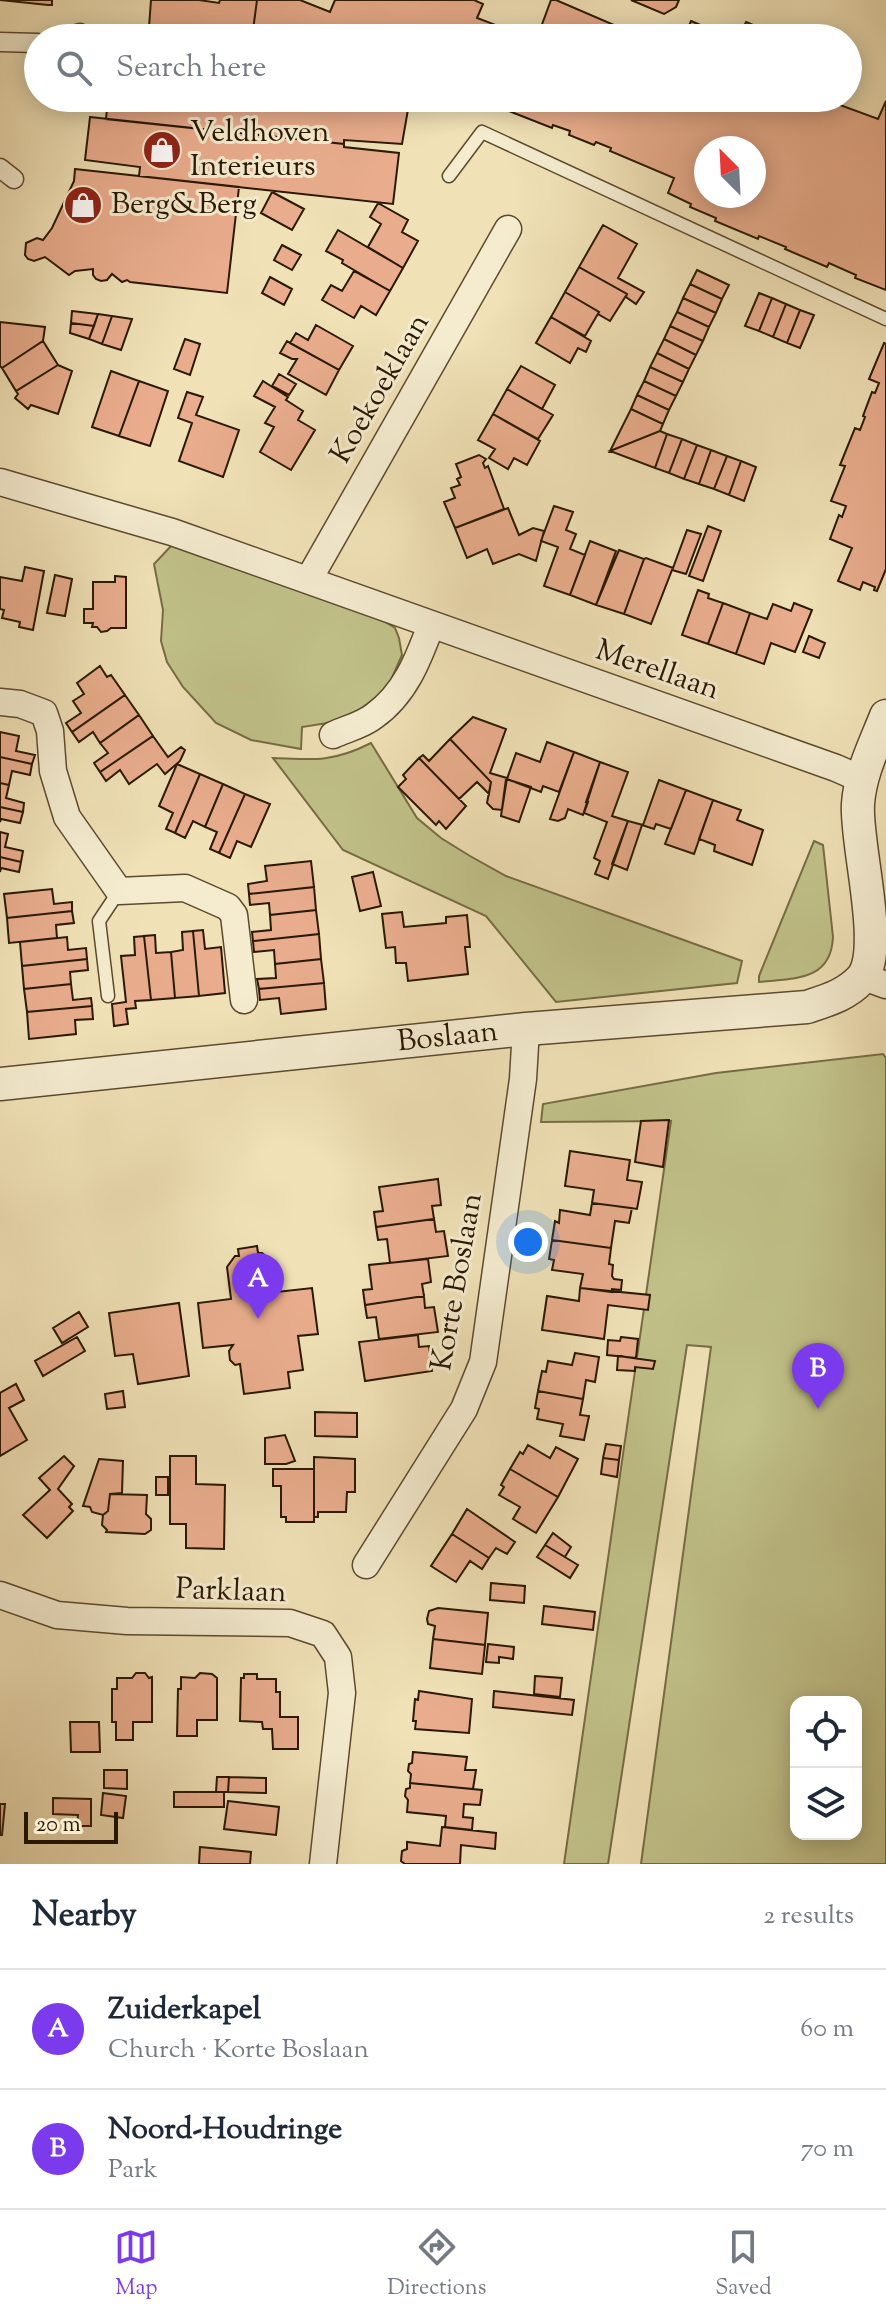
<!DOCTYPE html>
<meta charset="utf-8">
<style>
:root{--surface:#fff;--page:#f2f2f3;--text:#1f2937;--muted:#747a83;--line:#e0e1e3;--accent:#7c3aed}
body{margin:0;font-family:"Sorts Mill Goudy",serif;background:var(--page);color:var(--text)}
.controls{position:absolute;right:24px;bottom:24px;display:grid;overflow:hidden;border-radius:16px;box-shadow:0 4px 20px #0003}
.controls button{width:72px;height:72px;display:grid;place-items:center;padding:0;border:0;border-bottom:2px solid var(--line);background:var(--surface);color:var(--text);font:40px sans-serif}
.compass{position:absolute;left:694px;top:136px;width:72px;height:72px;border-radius:50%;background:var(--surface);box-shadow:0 4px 20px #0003;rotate:336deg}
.scale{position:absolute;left:24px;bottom:20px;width:94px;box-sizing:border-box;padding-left:8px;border:4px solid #2a1800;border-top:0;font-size:22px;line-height:28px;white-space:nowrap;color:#2a1800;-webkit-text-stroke:6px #f5ecd0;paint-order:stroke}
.you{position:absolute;left:528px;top:1242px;width:28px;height:28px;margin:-20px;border:6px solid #fff;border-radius:50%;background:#1a73e8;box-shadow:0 0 0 12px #1a73e833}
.badge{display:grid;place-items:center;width:52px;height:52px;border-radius:50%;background:var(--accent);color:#fff;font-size:26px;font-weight:700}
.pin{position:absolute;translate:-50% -66px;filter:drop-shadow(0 2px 4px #0008)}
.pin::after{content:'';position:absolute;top:42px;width:28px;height:24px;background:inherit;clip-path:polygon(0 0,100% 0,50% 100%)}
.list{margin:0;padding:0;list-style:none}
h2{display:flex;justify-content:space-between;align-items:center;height:104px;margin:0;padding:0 32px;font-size:34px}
h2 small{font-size:26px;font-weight:400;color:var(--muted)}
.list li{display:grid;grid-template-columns:52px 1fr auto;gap:24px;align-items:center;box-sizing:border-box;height:120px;padding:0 32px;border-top:2px solid var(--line)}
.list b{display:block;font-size:30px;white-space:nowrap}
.list p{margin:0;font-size:26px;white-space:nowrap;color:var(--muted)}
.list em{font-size:26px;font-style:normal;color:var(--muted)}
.icon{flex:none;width:44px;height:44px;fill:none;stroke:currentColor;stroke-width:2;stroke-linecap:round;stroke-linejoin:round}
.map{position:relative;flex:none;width:886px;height:1864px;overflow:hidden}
.search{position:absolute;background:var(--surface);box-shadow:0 4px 20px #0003;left:24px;right:24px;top:24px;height:88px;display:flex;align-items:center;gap:20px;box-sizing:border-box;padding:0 28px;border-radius:44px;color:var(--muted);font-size:30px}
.sheet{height:344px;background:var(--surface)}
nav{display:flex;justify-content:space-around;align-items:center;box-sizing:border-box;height:112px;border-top:2px solid var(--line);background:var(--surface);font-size:22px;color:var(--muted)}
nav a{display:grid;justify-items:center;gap:4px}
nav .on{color:var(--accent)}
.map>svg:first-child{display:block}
.green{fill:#c1c189;stroke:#766c44;stroke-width:2;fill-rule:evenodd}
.building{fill:#e9ad8d;stroke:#2a1800;stroke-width:2;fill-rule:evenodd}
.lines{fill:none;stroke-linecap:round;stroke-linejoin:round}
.service-casing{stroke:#5c4a2e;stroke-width:15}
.pedestrian-casing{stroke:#5c4a2e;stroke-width:21}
.minor-casing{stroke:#5c4a2e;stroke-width:29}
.tertiary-casing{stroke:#5c4a2e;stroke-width:35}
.service{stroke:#f5ecd0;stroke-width:12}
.pedestrian{stroke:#f5ecd0;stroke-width:18}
.minor{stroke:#f5ecd0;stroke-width:26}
.tertiary{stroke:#f5ecd0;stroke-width:32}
.labels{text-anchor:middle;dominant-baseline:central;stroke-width:6;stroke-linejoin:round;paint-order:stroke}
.poi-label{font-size:30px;fill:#2a1800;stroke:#f5ecd0;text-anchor:start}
.street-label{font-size:30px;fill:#2a1800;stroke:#f5ecd0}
</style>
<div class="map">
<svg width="886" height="1864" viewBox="0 0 886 1864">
<rect width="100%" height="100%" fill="#f0e1b6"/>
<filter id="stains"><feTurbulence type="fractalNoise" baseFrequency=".0025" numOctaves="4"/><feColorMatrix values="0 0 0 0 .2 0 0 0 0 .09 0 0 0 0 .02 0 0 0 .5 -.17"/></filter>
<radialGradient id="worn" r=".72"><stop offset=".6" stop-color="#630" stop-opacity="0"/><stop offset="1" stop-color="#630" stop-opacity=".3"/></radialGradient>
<path class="green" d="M173,544L379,618L395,628L399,638L402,655L387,689L346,720L302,727L301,749L251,740L216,723L183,687L167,662L161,641L163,610L154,564Z
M371,743L417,818L441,838L470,856L506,876L742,961L737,983L556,1002L486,916L343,850L273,758C313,760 334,762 371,743Z
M814,841L823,845L833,937C831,982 793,978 759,982V976Z
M883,1054L886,1058V1864H641L711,1347L687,1345L608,1864H564L671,1121L541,1122L543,1104L716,1073ZM796,1702H856V1834H796Z"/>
<path class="building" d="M0,0H52V5H48Z
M151,0H199L219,3L220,0H257L252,38L197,29L196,31L149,27Z
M257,0H300L330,12L335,0H474L483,4L477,18L530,38H409L321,30L320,38H252Z
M551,0H556L637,35L640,27L674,38H537Z
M631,0H679L676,7L664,14Z
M691,21L731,38H684Z
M746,22L784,38H733L734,36L739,38Z
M181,32L234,37L248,38H180Z
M108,98H410L402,144L344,140V144L106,119Z
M478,98H830L829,101L878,119L886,101V290L855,278L856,275L829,263L827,267L785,249L786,247L759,236L758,239L715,221L716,218L690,207L691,204L668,193L674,178L610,151L611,148L596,142L594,145L569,135L570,131L553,125L552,128L504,109L506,105L493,100L491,104ZM706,148H754V196H706Z
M90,117L344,144V147L399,153L393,204L139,176L140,167L85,160Z
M75,169L239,187L227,293L130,282L127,280L122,282L112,274L107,280L101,281L96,279L93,275V269L75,271L69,275L45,257L34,261L28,259L25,255L26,243L37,238L43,240L52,228L74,181Z
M272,192L304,209L292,230L261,213Z
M378,203L408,220L402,232L418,241L403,268L368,247L381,224L370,217Z
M603,225L637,244L618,278L644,292L636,304L626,297L627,294L579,267Z
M338,230L403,268L390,291L342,263L343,260L326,251Z
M282,245L301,255L292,270L274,260Z
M579,267L627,294L610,321L598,314L599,312L565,292Z
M697,270L729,285L722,299L690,284Z
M354,271L390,291L376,315L361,306L354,318L322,300L331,285L342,291Z
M270,277L292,289L284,305L262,293Z
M690,284L722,299L716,313L683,298Z
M565,292L599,312L585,336L551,317Z
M759,293L772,298L759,331L745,326Z
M683,298L716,313L709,327L677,312Z
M772,298L786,304L773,337L759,331Z
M786,304L800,310L787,343L773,337Z
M800,310L814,315L800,348L787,343Z
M72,311L98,314L94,326L71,323Z
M677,312L709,327L703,341L670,326Z
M98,314L112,316L102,344L89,339Z
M112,316L132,319L121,350L102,344Z
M551,317L591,341L586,352L578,348L570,363L536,343Z
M0,322L45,327L43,341L2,368L0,366Z
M71,323L94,326L89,339L70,333Z
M316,325L353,346L339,370L290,343L296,333L308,340Z
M670,326L703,341L696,355L664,339Z
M185,339L200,344L190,375L174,369Z
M664,339L696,355L689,369L657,353Z
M43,341L58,365L16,391L2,368Z
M287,341L339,370L326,395L288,374L297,359H292L280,353Z
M884,343L886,344V569L877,591L874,590L875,587L863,582L860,590L838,581L852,548L830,539L839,515L842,517L846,506L831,501L845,466L840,465L855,428L860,430L865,417L863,416L872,392L875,393L879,383L869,379Z
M657,353L689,369L683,382L650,367Z
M58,365L72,371L58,414L31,405L28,409L15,398L18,394L16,391Z
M521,366L555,385L542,409L507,389Z
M650,367L683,382L676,396L644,381Z
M111,371L139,381L119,436L92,427Z
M279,374L296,384L289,395L272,386Z
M139,381L168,391L150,446L119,436Z
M263,381L288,397L286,400L303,411L298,420L315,430L291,470L260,452L274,427L265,423L275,407L254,396Z
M644,381L676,396L669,410L637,395Z
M507,389L553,415L538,439L493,414Z
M187,392L203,397L196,415L239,430L223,477L179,461L192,423L178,418Z
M637,395L669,410L663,424L631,409Z
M631,409L663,424L660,431L610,451Z
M493,414L540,441L527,465L514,458L508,469L489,458L495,449L478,440Z
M660,431L667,434L655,468L610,451Z
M667,434L682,439L669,473L655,468Z
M682,439L697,445L684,479L669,473Z
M697,445L711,450L699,484L684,479Z
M711,450L727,456L714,489L699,484Z
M479,455L486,459L483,463L485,468L488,466L504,509L455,528L444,502L455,498L451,488L460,485L457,479L461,477L456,464Z
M727,456L741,461L729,495L714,489Z
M741,461L756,467L744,501L729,495Z
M554,506L573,512L566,530L576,534L570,549L585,555L570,595L544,586L558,547L541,541Z
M508,508L519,535L533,528L544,531L536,561L519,554L493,564L487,549L467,558L455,528Z
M708,526L721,531L703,581L689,576Z
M687,530L701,534L686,574L672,570L651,624L624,614L644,559L646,558L673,568Z
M590,541L616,551L596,605L570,595Z
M619,550L644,559L624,614L596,605Z
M25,567L44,571L33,630L19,627L20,622L2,618L4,610L0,609V577L22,581Z
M55,575L72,579L65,616L47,613Z
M115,576L126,577V628H111L107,631L101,632L97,627H92L93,623H84V609H93V582H115Z
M698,590L709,594L708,598L723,603L708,644L682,635Z
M723,603L750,613L736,654L708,644Z
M794,603L812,610L795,652L771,643L764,664L736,654L750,613L767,619L773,604L791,611Z
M809,636L825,643L819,658L803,652Z
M100,666L107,677L111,675L125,695L72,732L66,723L81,713L73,701L84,694L77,683Z
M125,695L139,715L100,743L93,732L79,742L72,732Z
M139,715L153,736L100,772L94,763L108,753L100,743Z
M473,717L506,729L490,773L507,778L502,810L493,809L487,803L491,782L450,739Z
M0,732L19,736L16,751L35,755L32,764L0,757Z
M153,736L168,757L181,747L185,750L180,761L165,774L157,764L129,784L120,770L106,781L100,772Z
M450,739L491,782L489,794L477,782L459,799L419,758L423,755L429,761Z
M547,742L574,752L559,792L543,786L541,792L507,779L516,753L540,762Z
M574,752L600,762L583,815L568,809L565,818L558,821L550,819Z
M0,757L32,764L30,775L12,771L9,785L0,783Z
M419,758L466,806L446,829L439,821L436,825L398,787L406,779L403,775Z
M600,762L628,772L612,816L628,821L608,879L595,874L600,861L594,858L607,822L584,813L588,802H586Z
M177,764L200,774L175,833L166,829L173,813L159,806Z
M200,774L223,784L205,827L193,821L185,838L175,833Z
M506,779L531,787L519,822L501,816Z
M659,780L686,790L671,829L656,824L654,829L642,825L627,870L612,864L628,821L643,825Z
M0,783L9,785L6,798L24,803L23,812L0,807Z
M223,784L245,794L219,853L210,849L217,832L205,827Z
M686,790L713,800L694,854L665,844Z
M245,794L270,804L251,847L237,841L230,858L219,853Z
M713,800L741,810L737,820L763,830L752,865L714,851L715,845L699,839Z
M0,807L23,812L20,823L1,819L0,822Z
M0,832L8,834L5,847L23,851L21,862L0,857Z
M0,857L21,862L19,872L1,868L0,872Z
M311,861L314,887L249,894L248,884L267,881L265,866Z
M373,872L381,906L360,911L352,877Z
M314,887L316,910L270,915L269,903L250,905L249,894Z
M52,889L54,904L72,902V911L7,918L4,894Z
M316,910L319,934L253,941L252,932L271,930L270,915Z
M72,911L74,923L56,925L57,938L9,943L7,918Z
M402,912L404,927L446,923V917L467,915L470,947H465L468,974L408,981L406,963H396L395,947L386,948L382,914Z
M203,930L205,949L221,947L225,993L199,996L193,931Z
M193,931L199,996L175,998L171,952L183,950L182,932Z
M319,934L321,959L275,964L274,950L254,952L253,941Z
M155,935L156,953L171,952L175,998L151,1000L144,936Z
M144,936L151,1000L135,1001L136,1008L126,1009L128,1024L114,1026L112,1004L126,1002L121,956L135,955L134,937Z
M67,937L68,950L86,948L87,959L22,966L20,942Z
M87,959L88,970L70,972L71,984L24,989L22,966Z
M321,959L324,983L259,989L257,979L276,978L275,964Z
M324,983L326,1009L281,1014L279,998L260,1000L259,989Z
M71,984L73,1000L91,998L92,1006L27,1012L24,989Z
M92,1006L93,1019L75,1020L76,1034L29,1039L27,1012Z
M669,1120L663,1167L635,1162L641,1121Z
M570,1151L630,1160L627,1180L642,1182L637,1209L592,1203L594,1190L565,1186Z
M438,1179L441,1205L432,1206L434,1219L376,1227L374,1212L383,1211L379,1187Z
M592,1203L632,1208L629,1223L615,1221L611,1248L552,1240L555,1221L559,1223L560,1210L590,1215Z
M434,1219L436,1232L444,1231L448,1256L390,1263L387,1239L378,1240L376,1227Z
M552,1240L611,1248L609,1264L613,1265L612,1276L614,1279L622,1280L621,1290L612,1289V1292L580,1288L583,1274L552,1270L554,1260L549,1259Z
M257,1246L258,1253H262L273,1262L277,1292L312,1288L318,1334L298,1336L303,1370L288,1372L290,1388L244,1394L240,1364L235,1365L230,1360L229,1351L233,1345L203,1348L198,1303L231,1299L227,1267L235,1256H239L238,1249Z
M428,1259L431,1282L422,1284L424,1296L365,1305L363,1290L372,1289L369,1265Z
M580,1288L650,1295L648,1310L608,1305L604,1339L542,1330L547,1296L579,1301Z
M424,1296L425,1308L434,1307L438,1332L379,1339L376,1317L367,1318L365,1305Z
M179,1303L189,1376L138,1384L133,1354L115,1356L109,1313Z
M79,1312L88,1327L62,1343L53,1328Z
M418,1335L419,1347L429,1346L432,1371L365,1381L359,1342Z
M77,1337L85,1351L43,1376L35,1361Z
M621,1337L638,1339L636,1358L607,1355L608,1340L620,1341Z
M575,1353L599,1357L595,1382L586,1380L583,1399L538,1391L542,1371L546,1372L548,1361L572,1365Z
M618,1356L655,1361L653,1369L635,1367V1371L617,1370Z
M16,1384L24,1400L9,1408L27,1440L0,1456V1393Z
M123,1391L125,1407L107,1409L105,1394Z
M538,1391L583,1399L580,1415L589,1416L584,1440L560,1436L563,1424L537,1419L539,1409L535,1408Z
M315,1412L357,1413V1437L315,1436Z
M285,1435L295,1461L286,1464H265V1438Z
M606,1444L621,1446L619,1460L603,1458Z
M528,1445L550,1458L556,1447L578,1459L558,1497L510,1469L520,1452L523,1454Z
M64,1456L74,1466L58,1489L72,1504L69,1507L73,1511L47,1538L23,1515L50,1490L39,1478Z
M170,1456H196V1484L225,1485L224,1549L186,1548V1524H170Z
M314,1457L355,1459V1492H347L346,1512H318V1517H314Z
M603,1458L619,1460L617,1477L601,1474Z
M99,1459L123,1461L122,1493L110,1494L108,1511L103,1515L92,1512L90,1507L83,1506Z
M273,1469H314V1522H286V1517H281V1486H273Z
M510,1469L558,1497L536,1533L513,1519L520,1507L499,1495L504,1487L501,1485Z
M156,1477H168V1495H156Z
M110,1494L147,1495L146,1514L151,1519V1530L145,1534L106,1532L107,1530L102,1525L103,1515L108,1511Z
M467,1509L515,1542L507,1554L496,1548L489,1558L452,1534Z
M553,1533L571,1547L565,1557L545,1545Z
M452,1534L489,1558L482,1569L470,1561L456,1582L431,1566Z
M545,1545L578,1565L570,1578L537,1557Z
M491,1583L525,1586L524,1603L490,1600Z
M544,1606L595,1612L593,1630L542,1624Z
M438,1608L488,1613L485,1645L433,1639L435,1626L428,1624L427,1619L429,1611Z
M433,1639L485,1645L482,1674L430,1668Z
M488,1644L514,1647L513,1659L499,1657V1663L486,1662Z
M136,1673H145L149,1678L152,1677V1722H133V1740H116V1722H112V1689H117V1678H132Z
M200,1673L212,1674L217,1678V1720H197V1736H177L178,1689H181V1677L195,1678Z
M244,1674H257V1679H276V1692H280V1717H298V1749H273L272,1729H263L262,1722L240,1721L241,1678H244Z
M535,1676L562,1678L560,1697L534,1694Z
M419,1691L472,1699L469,1733L415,1729L416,1721H413L415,1699L418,1700Z
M494,1691L574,1700L572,1715L493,1707Z
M70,1722H99L100,1752H71Z
M413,1752L467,1757L465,1770H476L473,1789L410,1783L411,1774L408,1771L409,1764L412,1763Z
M104,1770H127V1789L104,1788Z
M217,1777H229L228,1792H216Z
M229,1777L266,1778V1793L228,1792Z
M410,1783L482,1790L480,1805L464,1804L463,1817L473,1818L472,1830L445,1827L446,1816L407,1812L408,1800L405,1796L406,1789L410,1788Z
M174,1792H224V1807H174Z
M103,1793L126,1796L123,1818L101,1815Z
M53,1798L91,1799V1826H77L78,1815L53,1814Z
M228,1801L279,1807L276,1835L224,1829Z
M0,1804H5L2,1835H0Z
M442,1827L496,1833L495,1849L461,1845L460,1864H405L401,1861L402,1851L407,1849V1842L440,1846Z
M200,1847L251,1852L250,1864H199Z"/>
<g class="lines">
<g class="service-casing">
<path id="service" d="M449,176L482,132L886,319
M108,996L99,921L119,891"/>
</g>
<g class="pedestrian-casing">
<path id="pedestrian" d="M64,38L80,33
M0,42L38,43
M0,168L14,179"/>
</g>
<g class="minor-casing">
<path id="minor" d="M0,482L172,532L836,768L861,779
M309,579L508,229
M0,702L20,704L44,713L50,731L53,771L67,817L119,891L185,888L228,907L234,915L244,1000
M333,735C346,729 363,725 374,716C405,694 418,660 431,625
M864,977L886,985
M366,1565L464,1409L483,1362L523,1079L526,1029
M0,1595L57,1615L127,1621L290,1623L323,1634L338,1657L342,1693L323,1864"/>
</g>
<g class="tertiary-casing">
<g id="tertiary">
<path id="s1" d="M0,1084L526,1029L807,1007C828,1000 846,995 861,979C886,951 855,843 858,804C860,773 875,744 886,716"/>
</g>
</g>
<use href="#service" class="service"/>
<use href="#pedestrian" class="pedestrian"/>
<use href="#minor" class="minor"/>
<use href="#tertiary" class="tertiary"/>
</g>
<defs>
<g id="shop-disc" transform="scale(2)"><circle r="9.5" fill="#8f2418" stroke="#f5ecd0"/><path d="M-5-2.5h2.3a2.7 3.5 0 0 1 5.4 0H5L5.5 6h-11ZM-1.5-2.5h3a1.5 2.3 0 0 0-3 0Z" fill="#fff"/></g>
</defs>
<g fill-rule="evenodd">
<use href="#shop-disc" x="162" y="150"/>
<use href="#shop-disc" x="83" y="205"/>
</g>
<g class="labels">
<g class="poi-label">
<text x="190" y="133">Veldhoven<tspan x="190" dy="34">Interieurs</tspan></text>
<text x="111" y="205">Berg&amp;Berg</text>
</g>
<g class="street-label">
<text transform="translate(381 389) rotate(-60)">Koekoeklaan</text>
<text transform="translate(657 671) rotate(19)">Merellaan</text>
<text stroke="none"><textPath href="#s1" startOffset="450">Boslaan</textPath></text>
<text transform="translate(458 1282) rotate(-80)">Korte Boslaan</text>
<text transform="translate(231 1592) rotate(2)">Parklaan</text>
</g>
</g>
<rect width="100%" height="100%" filter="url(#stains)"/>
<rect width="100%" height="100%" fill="url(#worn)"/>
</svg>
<div class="controls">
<button><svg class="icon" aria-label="locate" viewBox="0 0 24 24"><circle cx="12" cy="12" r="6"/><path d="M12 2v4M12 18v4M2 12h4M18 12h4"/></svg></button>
<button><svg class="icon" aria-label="layers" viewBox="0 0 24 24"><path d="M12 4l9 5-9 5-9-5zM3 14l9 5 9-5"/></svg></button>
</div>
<svg class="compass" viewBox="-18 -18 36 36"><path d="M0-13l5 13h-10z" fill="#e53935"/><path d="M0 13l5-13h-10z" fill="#747a83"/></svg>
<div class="scale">20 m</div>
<div class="you"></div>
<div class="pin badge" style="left:258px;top:1319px">A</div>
<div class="pin badge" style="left:818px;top:1409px">B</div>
<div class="search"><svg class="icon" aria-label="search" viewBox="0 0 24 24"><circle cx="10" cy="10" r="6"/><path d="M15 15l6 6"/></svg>Search here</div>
</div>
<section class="sheet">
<h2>Nearby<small>2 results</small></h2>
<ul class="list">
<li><span class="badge">A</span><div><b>Zuiderkapel</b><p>Church · Korte Boslaan</p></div><em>60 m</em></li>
<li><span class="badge">B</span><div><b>Noord-Houdringe</b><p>Park</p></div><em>70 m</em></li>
</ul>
</section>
<nav>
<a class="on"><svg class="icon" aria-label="map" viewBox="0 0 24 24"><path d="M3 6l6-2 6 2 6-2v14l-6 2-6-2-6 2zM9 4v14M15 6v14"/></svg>Map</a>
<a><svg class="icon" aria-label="directions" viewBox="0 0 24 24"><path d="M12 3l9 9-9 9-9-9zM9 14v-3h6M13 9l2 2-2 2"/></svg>Directions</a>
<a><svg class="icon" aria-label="saved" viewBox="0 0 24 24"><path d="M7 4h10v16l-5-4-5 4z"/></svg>Saved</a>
</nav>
